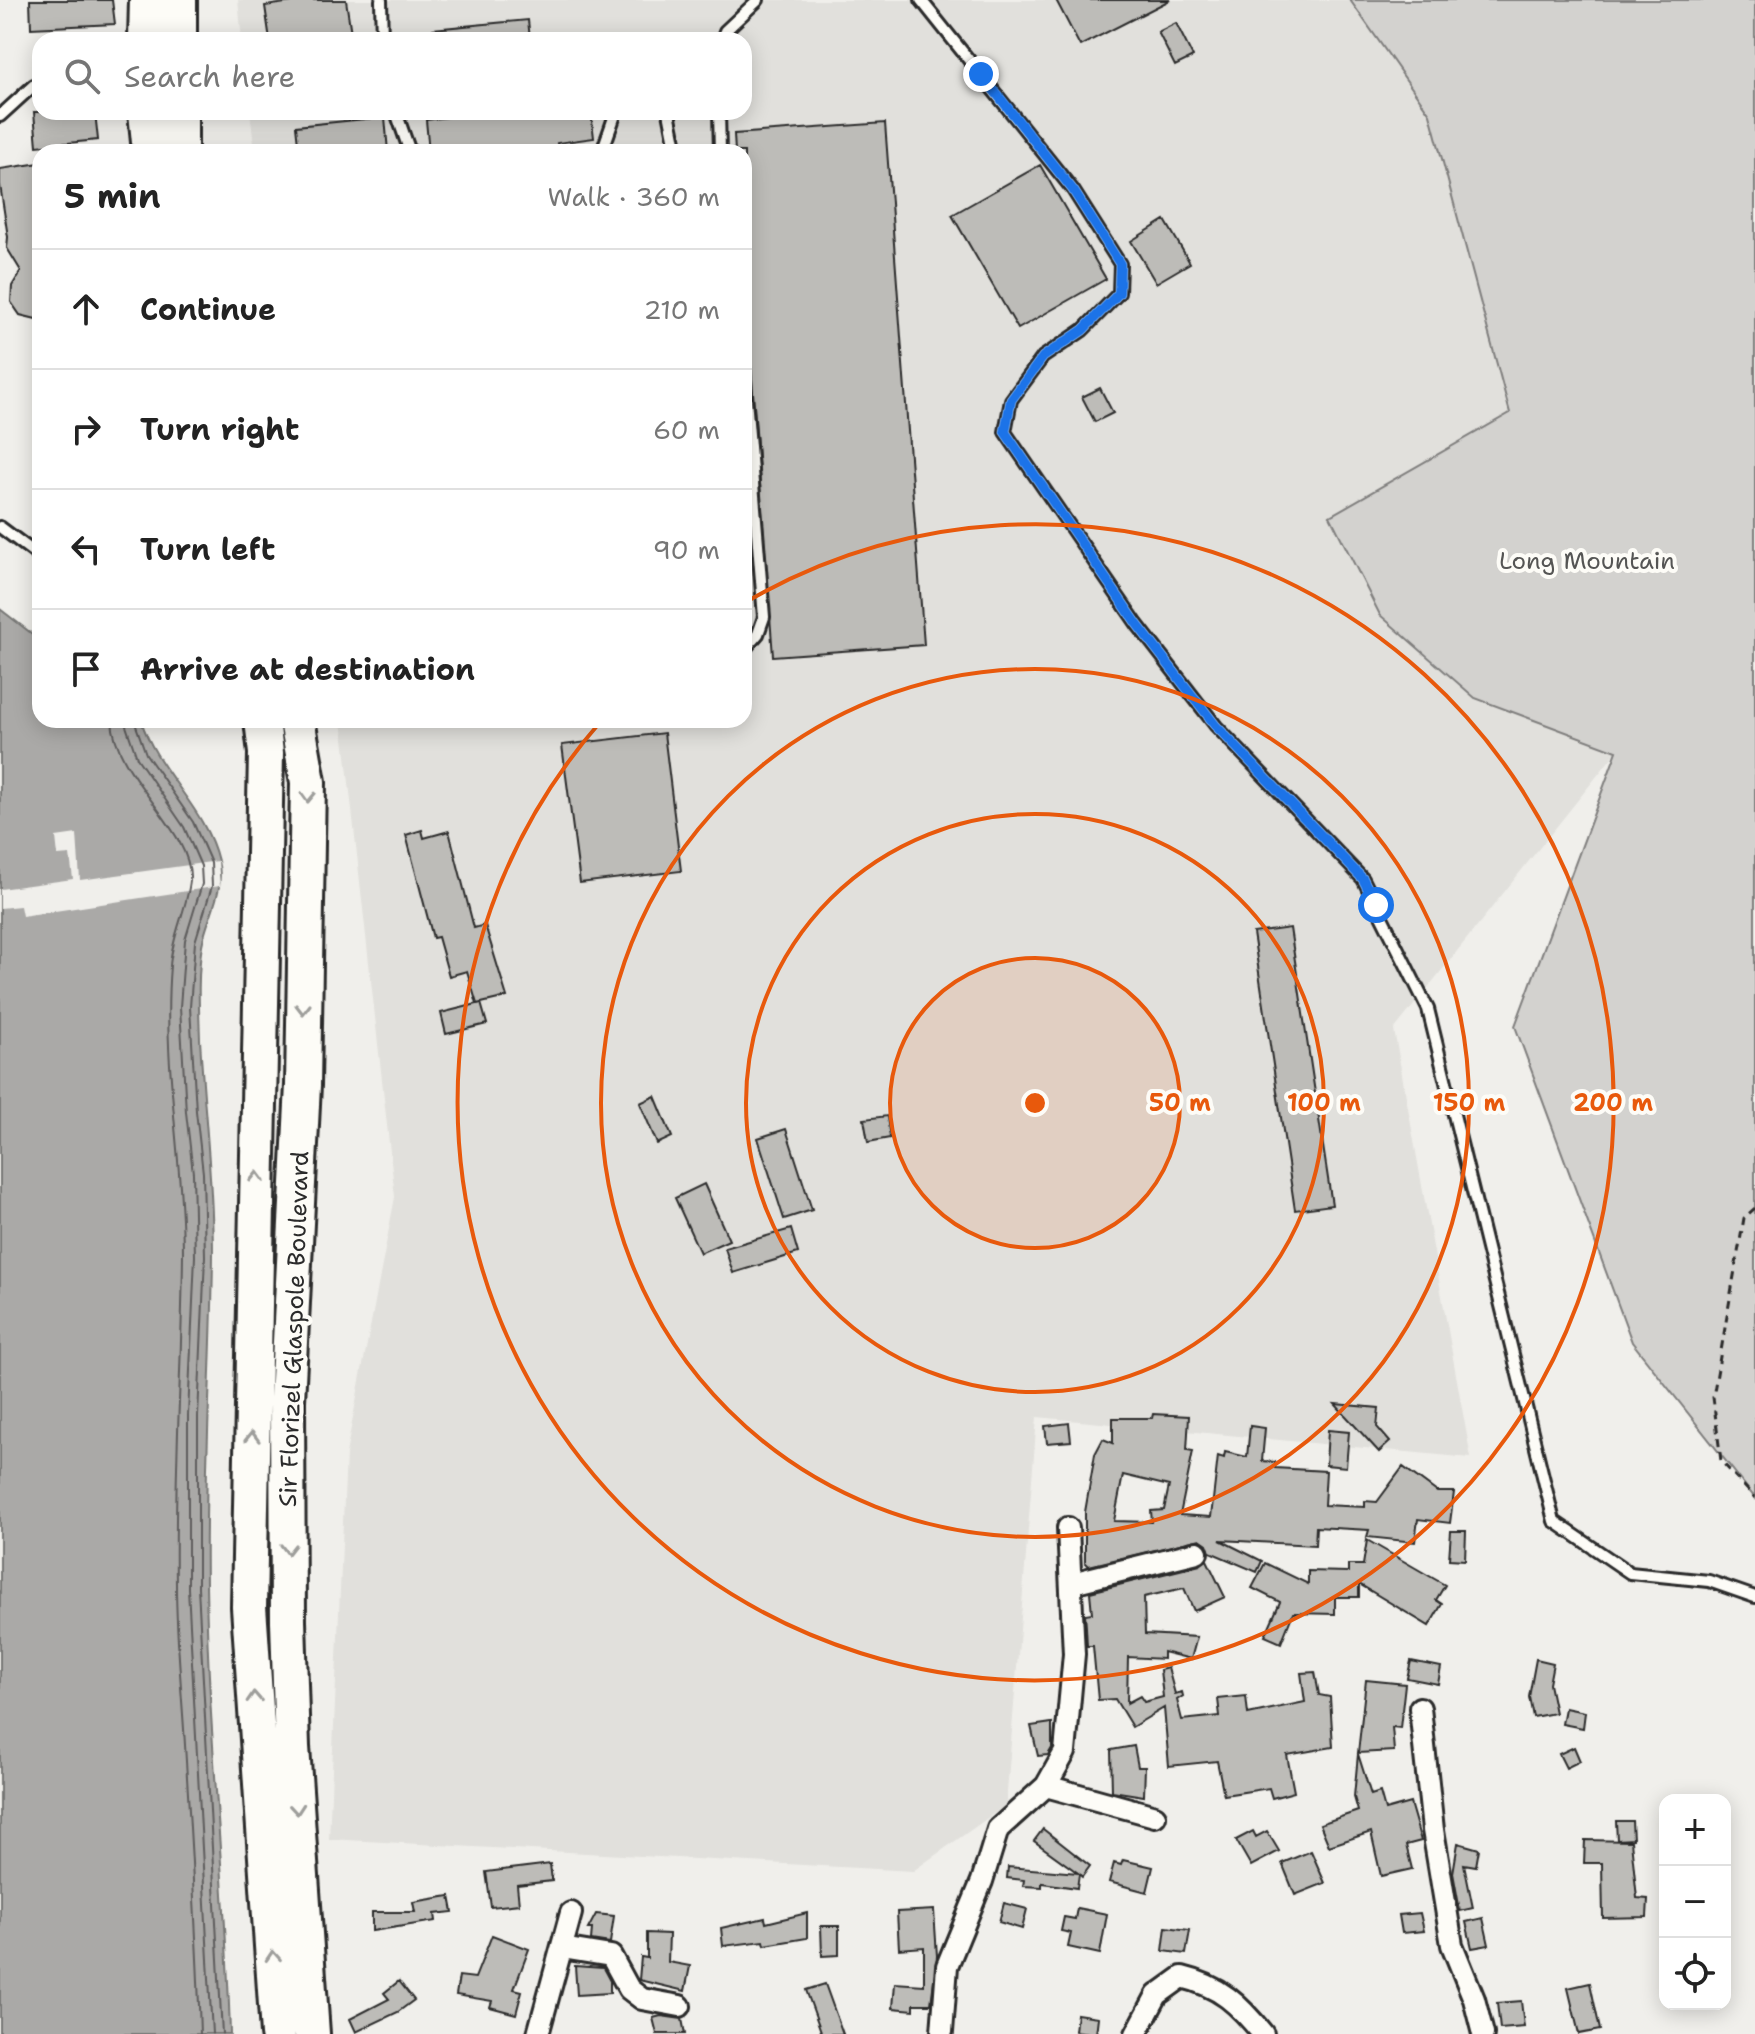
<!DOCTYPE html>
<meta charset="utf-8">
<style>
:root{--surface:#fff;--page:#f2f2f2;--text:#222;--muted:#767676;--line:#e0e0e0}
body{margin:0;font-family:"Shantell Sans",sans-serif;background:var(--page);color:var(--text)}
.controls{position:absolute;right:24px;bottom:24px;display:grid;overflow:hidden;border-radius:16px;box-shadow:0 4px 20px #0003}
.controls button{width:72px;height:72px;display:grid;place-items:center;padding:0;border:0;border-bottom:2px solid var(--line);background:var(--surface);color:var(--text);font:40px sans-serif}
.stop{position:absolute;width:24px;height:24px;margin:-18px;border:6px solid #1a73e8;border-radius:50%;background:#fff}
.stop.end{background:#1a73e8;border-color:#fff;box-shadow:0 2px 8px #0008}
.list{margin:0;padding:0;list-style:none}
h2{display:flex;justify-content:space-between;align-items:center;height:104px;margin:0;padding:0 32px;font-size:34px}
h2 small{font-size:26px;font-weight:400;color:var(--muted)}
.list li{display:grid;grid-template-columns:52px 1fr auto;gap:24px;align-items:center;box-sizing:border-box;height:120px;padding:0 32px;border-top:2px solid var(--line)}
.list b{display:block;font-size:30px;white-space:nowrap}
.list em{font-size:26px;font-style:normal;color:var(--muted)}
.icon{flex:none;width:44px;height:44px;fill:none;stroke:currentColor;stroke-width:2;stroke-linecap:round;stroke-linejoin:round}
.map{position:relative;flex:none;width:1755px;height:2034px;overflow:hidden}
.search{position:absolute;background:var(--surface);box-shadow:0 4px 20px #0003;left:32px;top:32px;width:720px;height:88px;display:flex;align-items:center;gap:20px;box-sizing:border-box;padding:0 28px;border-radius:24px;color:var(--muted);font-size:30px}
.panel{position:absolute;background:var(--surface);box-shadow:0 4px 20px #0003;left:32px;top:144px;width:720px;height:584px;border-radius:24px}
.map>svg:first-child{display:block}
.built{fill:#e1e0dc}
.green{fill:#d3d2cf;stroke:#7f7e7d;stroke-width:2}
.water{fill:#aaa9a7;stroke:#777775;stroke-width:2}
.pier{fill:#f0efeb}
.lines{fill:none;stroke-linecap:round;stroke-linejoin:round}
.shore{stroke:#5e5d5d;stroke-width:2}
.building{fill:#bdbcb8;stroke:#2b2b2b;stroke-width:2;fill-rule:evenodd}
.service-casing{stroke:#2b2b2b;stroke-width:16}
.minor-casing{stroke:#2b2b2b;stroke-width:26}
.trunk-casing{stroke:#2b2b2b;stroke-width:40}
.path{stroke:#2b2b2b;stroke-width:3;stroke-dasharray:8 6;stroke-linecap:butt}
.service{stroke:#fdfcf7;stroke-width:10}
.minor{stroke:#fdfcf7;stroke-width:20}
.trunk{stroke:#fdfcf7;stroke-width:34}
.oneway{stroke:#9e9e9b}
.route{stroke:#1a73e8;stroke-width:10}
.ring{fill:none;stroke:#e8590c;stroke-width:4}
.labels{text-anchor:middle;dominant-baseline:central;stroke-width:8;stroke-linejoin:round;paint-order:stroke}
.park-label{font-size:24px;fill:#555554;stroke:#fdfcf7}
.street-label{font-size:24px;fill:#2b2b2b;stroke:#fdfcf7}
.centre{fill:#e8590c;stroke:#fdfcf7;stroke-width:4}
.ring-label{font-size:24px;text-anchor:middle;font-weight:bold;fill:#e8590c;stroke:#fdfcf7;stroke-width:8;stroke-linejoin:round;paint-order:stroke}
</style>
<div class="map">
<svg width="1755" height="2034" viewBox="0 0 1755 2034">
<rect width="100%" height="100%" fill="#f0efeb"/>
<filter id="ink" filterUnits="userSpaceOnUse"><feTurbulence type="fractalNoise" baseFrequency=".0125" numOctaves="2"/><feDisplacementMap in="SourceGraphic" scale="16" xChannelSelector="R" yChannelSelector="G"/><feConvolveMatrix kernelMatrix="1 2 1 2 8 2 1 2 1" color-interpolation-filters="sRGB"/></filter>
<g filter="url(#ink)">
<path class="built" d="M238,0H1350L1430,114L1510,414L1330,516L1380,615L1475,698L1617,751L1394,1030L1471,1458L1037,1417L1006,1805L913,1871L329,1839L346,1454L395,1197L342,720H744V152H255L250,112H744V40H242Z"/>
<path class="green" d="M1350,0H1755V1498L1632,1342L1515,1026L1617,751L1475,698L1380,615L1330,516L1510,413L1430,114Z"/>
<path class="water" d="M0,609L40,640V720H141C157,772 206,808 218,861C226,890 207,917 202,945C197,976 199,1008 200,1039C204,1111 213,1182 213,1254C212,1364 204,1474 206,1584C208,1733 226,1884 230,2034H0Z"/>
<path class="pier" d="M77,834L80,880L218,861L220,886L22,916L20,906L0,908V889L73,879L70,855L58,856L56,837Z"/>
<g class="lines">
<path class="shore" d="M112,720C114,777 194,831 190,881C187,908 172,936 170,966C162,1062 183,1158 183,1254C182,1364 174,1474 176,1584C176,1638 182,1692 185,1745C191,1841 197,1938 200,2034
M124,720L137,758L184,827L201,866L202,884L185,940L180,1007L186,1112L193,1173L195,1256L188,1416V1588L212,2034
M134,720L146,754L193,822L211,863L212,886L195,942L190,1007L196,1111L203,1173L205,1256L198,1417V1587L222,2034"/>
</g>
<path class="building" d="M30,0H112L115,24L31,28Z
M306,0H346L352,40H270L265,6Z
M1056,0H1170L1080,46Z
M528,20L530,39L434,40L433,29Z
M1176,23L1193,57L1175,66L1158,32Z
M34,112H95L98,140L37,146Z
M485,112H591L594,138L557,143L558,152H429L426,120Z
M385,117L388,152H299L296,126Z
M885,123L924,645L773,656L744,273V152H735L734,134Z
M40,163V320L20,315L11,302L12,286L21,271L7,248L8,237L0,185V169Z
M1040,165L1106,279L1018,329L952,215Z
M1165,220L1190,263L1156,283L1131,241Z
M1100,388L1113,413L1095,422L1082,397Z
M664,733L681,871L580,883L562,745Z
M422,830L424,838L449,831L474,928L485,925L507,997L477,1004L467,971L449,976L438,937L433,938L406,835Z
M1290,928L1332,1205L1295,1210L1253,933Z
M481,1003L487,1024L446,1034L441,1013Z
M655,1096L672,1137L657,1144L640,1103Z
M887,1116L890,1138L868,1142L864,1119Z
M786,1129L812,1210L784,1219L758,1138Z
M704,1184L729,1240L700,1253L675,1198Z
M791,1229L798,1253L733,1273L725,1248Z
M1335,1404L1379,1408L1377,1427L1390,1442L1379,1452Z
M1153,1414L1189,1416L1187,1450L1193,1451L1180,1515L1211,1517L1218,1456L1224,1458L1225,1452L1247,1457L1250,1426L1265,1428L1262,1461L1275,1462V1468L1326,1471L1324,1505L1365,1507V1501L1377,1502L1403,1467L1437,1492H1454L1450,1523L1418,1519L1415,1542L1367,1537L1369,1530L1316,1527L1315,1545L1220,1540L1262,1561L1257,1572L1210,1552L1207,1544L1200,1539L1089,1566L1085,1562V1512L1095,1454L1103,1439L1113,1443V1418H1152ZM1123,1475L1169,1486L1164,1510L1151,1511L1152,1522L1114,1521Z
M1069,1423L1071,1441L1047,1443L1045,1426Z
M1328,1430L1349,1432L1346,1467L1326,1465Z
M1451,1531H1466L1465,1560L1449,1559Z
M1367,1540L1445,1585L1436,1600L1442,1604L1429,1626L1359,1584V1597H1335V1614L1293,1613L1281,1643L1265,1636L1280,1602L1252,1588L1265,1563L1308,1584V1571L1348,1572V1565H1363Z
M1207,1560L1225,1597L1194,1611L1184,1588L1144,1597L1145,1634L1197,1637L1191,1659L1163,1652V1659L1128,1657L1127,1703L1140,1696L1144,1702L1163,1697L1160,1670L1168,1668L1175,1694L1182,1692L1183,1696L1177,1700L1182,1720L1220,1716L1218,1699L1246,1696L1248,1714L1305,1702L1301,1673L1315,1672L1319,1695L1330,1697L1333,1747L1287,1755L1294,1792L1272,1798L1269,1788L1224,1795L1217,1761L1169,1766L1164,1708L1132,1727L1115,1699L1098,1700L1093,1646H1087L1086,1627L1085,1614L1092,1613L1090,1592L1200,1565Z
M1536,1659L1553,1663L1549,1684L1555,1713L1533,1717L1529,1697Z
M1411,1661L1441,1667L1438,1684L1407,1678Z
M1366,1680L1405,1684L1400,1728L1392,1727L1394,1751L1358,1753Z
M1565,1708L1585,1712L1583,1728L1562,1724Z
M1052,1723V1748L1048,1755L1038,1756L1031,1726Z
M1134,1746L1138,1767H1145L1144,1796L1112,1791L1111,1750Z
M1574,1747L1580,1761L1566,1768L1559,1754Z
M1358,1754L1371,1795L1380,1792L1385,1810L1410,1803L1421,1841L1406,1845L1412,1869L1381,1876L1371,1832L1329,1846L1320,1824L1358,1811L1354,1797Z
M1616,1821H1632L1633,1839L1617,1840Z
M1043,1829L1090,1866L1082,1877L1079,1874L1077,1888L1042,1883V1887L1023,1886L1024,1880L1007,1878L1008,1867L1078,1873L1034,1841Z
M1253,1831L1256,1837L1267,1831L1279,1851L1251,1866L1236,1840Z
M1585,1840L1631,1841L1637,1898L1648,1899L1647,1917L1603,1918L1602,1863H1584Z
M1458,1843L1479,1849L1476,1866L1464,1864L1473,1908L1460,1911L1453,1873Z
M1311,1851L1325,1883L1295,1895L1282,1863Z
M1123,1860L1153,1867L1147,1892L1109,1882L1114,1863L1121,1865Z
M550,1864L552,1881L517,1885L519,1904L491,1907L486,1872Z
M450,1896L453,1912L435,1914L436,1921L372,1931V1912H415L413,1902Z
M1004,1903L1027,1909L1022,1929L999,1922Z
M1077,1908L1107,1914L1100,1954L1068,1947L1071,1933L1061,1931L1064,1917L1075,1919Z
M934,1910L937,1956L931,2004H914V2010L893,2008L895,1983L924,1985V1947L899,1949L897,1912Z
M807,1913V1938L765,1945L764,1941L723,1946L721,1928L765,1918L766,1923Z
M1420,1913L1424,1931L1402,1933L1399,1915Z
M596,1914L614,1916L610,1943L591,1940L592,1929H588Z
M1483,1918L1489,1945L1472,1948L1466,1922Z
M821,1926H839V1955L822,1956Z
M1166,1927L1190,1930L1186,1954L1163,1951Z
M647,1933L669,1934L668,1962L690,1966L685,1991L639,1980L641,1957L647,1958Z
M492,1935L529,1949L514,1989L522,1991L516,2014L490,2007L492,2001L456,1995L459,1976L475,1978Z
M575,1966L603,1968L610,1981V1993L577,1995Z
M399,1981L414,2000L398,2012L356,2032L350,2019L389,1999L384,1993Z
M1590,1983L1600,2030L1579,2034L1568,1988Z
M825,1984L843,2034H822L806,1990Z
M1521,2001L1524,2027L1500,2029L1497,2003Z
M1077,2014L1098,2017L1096,2034L1075,2031Z
M661,2016L682,2019L685,2034H657L653,2018Z"/>
<g class="lines">
<g class="service-casing">
<path id="service" d="M381,0L382,40
M921,0L1073,190L1120,264L1119,293L1083,330L1043,357L1011,400L1005,432L1137,624L1216,726L1363,879L1428,1009L1554,1521L1630,1573L1709,1581L1755,1597
M722,40L725,31L758,0
M396,112L410,152
M669,112L677,152
M719,112L720,152
M0,116L34,85
M602,152L616,112
M744,374L764,617L758,634L744,650
M0,527L40,557"/>
</g>
<g class="minor-casing">
<path id="minor" d="M1072,1583L1197,1552
M1420,1708L1433,1830L1452,1945L1474,1999L1483,2034
M1046,1786L1155,1816
M562,1948L611,1956L629,1989L642,1999L680,2006
M942,2032L947,1966L982,1881L998,1829L1046,1786L1065,1752L1074,1654L1068,1528
M538,2034L571,1913
M1136,2034L1157,1995L1182,1977C1220,1986 1239,2004 1263,2034"/>
</g>
<g class="trunk-casing">
<path id="trunk" d="M179,0V40
M146,40L147,0
M146,112L150,152
M180,112V152
M262,720L266,753L249,1607L278,2034
M297,720L308,782L303,1085L287,1401L288,1621L292,1747L312,2034"/>
</g>
<path class="path" d="M1755,1208L1744,1218L1713,1397L1721,1461L1755,1498"/>
<use href="#service" class="service"/>
<use href="#minor" class="minor"/>
<use href="#trunk" class="trunk"/>
</g>
<defs><path id="oneway-chevron" d="M-2-3.5L2.5 0L-2 3.5" fill="none" stroke-width="1.6" stroke-linecap="round" stroke-linejoin="round" transform="scale(2)"/></defs>
<g class="oneway">
<use href="#oneway-chevron" transform="translate(308 797) rotate(92)"/>
<use href="#oneway-chevron" transform="translate(303 1009) rotate(90)"/>
<use href="#oneway-chevron" transform="translate(257 1177) rotate(-89)"/>
<use href="#oneway-chevron" transform="translate(252 1437) rotate(-89)"/>
<use href="#oneway-chevron" transform="translate(288 1549) rotate(90)"/>
<use href="#oneway-chevron" transform="translate(254 1697) rotate(-93)"/>
<use href="#oneway-chevron" transform="translate(297 1809) rotate(85)"/>
<use href="#oneway-chevron" transform="translate(273 1956) rotate(-94)"/>
</g>
</g>
<g class="lines" filter="url(#ink)">
<path class="route" d="M981,74L1073,190L1120,264L1119,293L1083,330L1043,357L1011,400L1005,432L1137,624L1216,726L1363,879L1376,905"/>
</g>
<circle cx="1035" cy="1103" r="145" fill="#e8590c" fill-opacity=".12"/>
<g class="ring">
<circle cx="1035" cy="1103" r="145"/>
<circle cx="1035" cy="1103" r="289"/>
<circle cx="1035" cy="1103" r="434"/>
<path d="M746 602A578 578 0 1 1 602 720"/>
</g>
<g class="labels">
<g class="park-label">
<text x="1587" y="561">Long Mountain</text>
</g>
<g class="street-label">
<text transform="translate(294 1329) rotate(-88)">Sir Florizel Glaspole Boulevard</text>
</g>
</g>
<circle cx="1035" cy="1103" r="12" class="centre"/>
<g class="ring-label">
<text x="1180" y="1111">50 m</text>
<text x="1324" y="1111">100 m</text>
<text x="1469" y="1111">150 m</text>
<text x="1613" y="1111">200 m</text>
</g>
</svg>
<div class="controls">
<button>+</button>
<button>−</button>
<button><svg class="icon" aria-label="locate" viewBox="0 0 24 24"><circle cx="12" cy="12" r="6"/><path d="M12 2v4M12 18v4M2 12h4M18 12h4"/></svg></button>
</div>
<div class="stop" style="left:1376px;top:905px"></div>
<div class="stop end" style="left:981px;top:74px"></div>
<div class="search"><svg class="icon" aria-label="search" viewBox="0 0 24 24"><circle cx="10" cy="10" r="6"/><path d="M15 15l6 6"/></svg>Search here</div>
<section class="panel">
<h2>5 min<small>Walk · 360 m</small></h2>
<ul class="list">
<li><svg class="icon" aria-label="ahead" viewBox="0 0 24 24"><path d="M12 20V5M6 11l6-6 6 6"/></svg><div><b>Continue</b></div><em>210 m</em></li>
<li><svg class="icon" aria-label="right" viewBox="0 0 24 24"><path d="M7 20v-9h11M14 6l5 5-5 5"/></svg><div><b>Turn right</b></div><em>60 m</em></li>
<li><svg class="icon" aria-label="left" viewBox="0 0 24 24"><path d="M17 20v-9H6M10 6l-5 5 5 5"/></svg><div><b>Turn left</b></div><em>90 m</em></li>
<li><svg class="icon" aria-label="arrive" viewBox="0 0 24 24"><path d="M6 21V4h12l-3 4 3 4H6"/></svg><div><b>Arrive at destination</b></div></li>
</ul>
</section>
</div>
